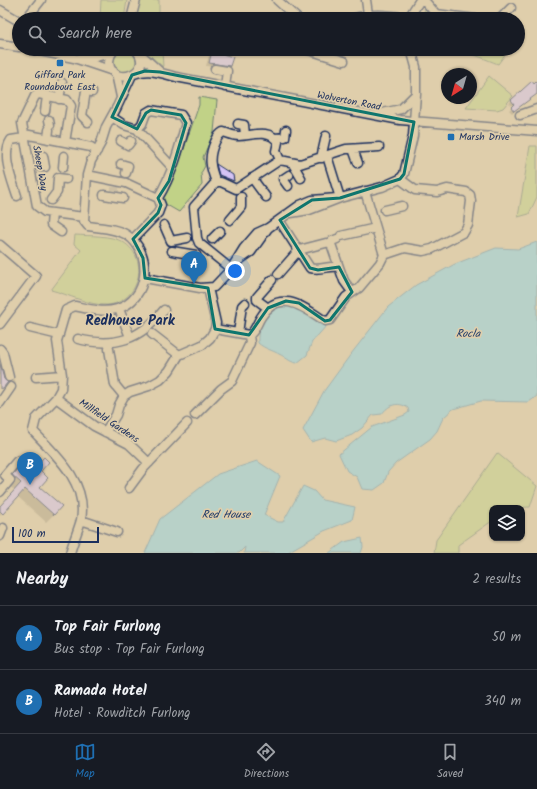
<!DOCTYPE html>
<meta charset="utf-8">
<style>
:root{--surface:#171b24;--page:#20242c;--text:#f1f3f6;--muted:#9ea1a6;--line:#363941;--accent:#1f6fb2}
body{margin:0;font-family:Kalam,sans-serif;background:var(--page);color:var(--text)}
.controls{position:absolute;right:12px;bottom:12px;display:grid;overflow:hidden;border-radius:8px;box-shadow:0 1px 3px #0004}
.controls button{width:36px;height:36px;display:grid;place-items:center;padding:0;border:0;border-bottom:1px solid var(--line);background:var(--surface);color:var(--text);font:20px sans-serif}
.compass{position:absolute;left:441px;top:68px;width:36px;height:36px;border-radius:50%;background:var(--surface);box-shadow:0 1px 3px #0004;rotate:217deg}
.scale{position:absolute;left:12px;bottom:10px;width:87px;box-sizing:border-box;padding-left:4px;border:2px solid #1b2f5e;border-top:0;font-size:11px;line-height:14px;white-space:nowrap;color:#1b2f5e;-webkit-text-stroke:3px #dfceab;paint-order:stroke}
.you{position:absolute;left:235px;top:271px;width:14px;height:14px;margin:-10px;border:3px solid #fff;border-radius:50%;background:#1a73e8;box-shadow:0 0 0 6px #1a73e833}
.badge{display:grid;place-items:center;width:26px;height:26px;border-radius:50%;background:var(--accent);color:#fff;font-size:13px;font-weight:700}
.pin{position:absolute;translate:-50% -33px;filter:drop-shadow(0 1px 2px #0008)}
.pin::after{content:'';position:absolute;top:21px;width:14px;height:12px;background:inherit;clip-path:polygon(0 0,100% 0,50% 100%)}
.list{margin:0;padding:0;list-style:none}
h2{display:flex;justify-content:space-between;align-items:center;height:52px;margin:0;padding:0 16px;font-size:17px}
h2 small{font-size:13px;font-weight:400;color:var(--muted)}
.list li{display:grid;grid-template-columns:26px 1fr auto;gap:12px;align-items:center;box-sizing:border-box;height:64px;padding:0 16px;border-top:1px solid var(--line)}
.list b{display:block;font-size:15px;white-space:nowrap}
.list p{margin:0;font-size:13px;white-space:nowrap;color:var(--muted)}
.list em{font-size:13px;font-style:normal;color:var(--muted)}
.icon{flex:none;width:22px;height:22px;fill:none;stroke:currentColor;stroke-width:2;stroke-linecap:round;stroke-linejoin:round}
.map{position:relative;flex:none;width:537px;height:553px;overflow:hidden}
.search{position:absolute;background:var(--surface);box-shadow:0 1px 3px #0004;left:12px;right:12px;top:12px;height:44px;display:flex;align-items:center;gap:10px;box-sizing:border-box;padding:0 14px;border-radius:22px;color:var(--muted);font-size:15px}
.sheet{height:180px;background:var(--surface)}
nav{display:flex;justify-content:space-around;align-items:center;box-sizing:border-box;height:56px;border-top:1px solid var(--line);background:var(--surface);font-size:11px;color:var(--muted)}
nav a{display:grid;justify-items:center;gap:2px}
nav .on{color:var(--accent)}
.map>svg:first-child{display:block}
.green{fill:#c1d287;stroke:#6e8072}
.water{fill:#89d4ea;stroke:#5d92b2}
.shadow{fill:#0003}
.building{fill:#d4c3f4;stroke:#1b2f5e}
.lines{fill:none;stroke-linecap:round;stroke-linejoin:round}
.minor-tunnel{stroke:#b8ae9c;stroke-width:8;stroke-dasharray:8 4;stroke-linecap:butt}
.minor-casing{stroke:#1b2f5e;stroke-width:11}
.minor{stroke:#dfceab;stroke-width:8}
.marked{fill:none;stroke:#0f766e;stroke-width:3;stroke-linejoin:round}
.poi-dot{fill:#1f6fb2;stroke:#dfceab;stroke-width:1.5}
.labels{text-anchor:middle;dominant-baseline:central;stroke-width:3.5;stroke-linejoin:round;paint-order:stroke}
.poi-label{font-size:10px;fill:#1b2f5e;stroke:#dfceab}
.street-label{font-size:10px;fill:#1b2f5e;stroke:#dfceab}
.water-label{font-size:11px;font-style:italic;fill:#26406c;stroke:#dfceab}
.district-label{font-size:14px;font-weight:bold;fill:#1b2f5e;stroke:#dfceab}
</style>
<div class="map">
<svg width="537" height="553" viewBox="0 0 537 553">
<rect width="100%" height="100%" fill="#dfceab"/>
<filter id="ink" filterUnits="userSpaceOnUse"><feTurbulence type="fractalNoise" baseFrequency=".025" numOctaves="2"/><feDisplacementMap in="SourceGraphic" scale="8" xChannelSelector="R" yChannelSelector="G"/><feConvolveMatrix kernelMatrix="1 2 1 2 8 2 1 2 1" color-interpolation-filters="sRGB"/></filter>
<g filter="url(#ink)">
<path class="green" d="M101,0H127L124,19H100Z
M136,0H159V19H136Z
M426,8L450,19H419Z
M143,49H162L163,67Z
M425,49H504L507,52L498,64C475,55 451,44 427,54Z
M112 61a12 12 0 1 1 24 0a12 12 0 1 1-24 0Z
M489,76L513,96L503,108L497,110L466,108Z
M199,97L217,100L214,132L203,157L205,166L201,173L202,185L179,212L160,201L180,160L199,105Z
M530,146H537V197L529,214L518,217Z
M75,235C90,236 111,235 123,242C151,259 139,303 107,305C91,306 67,294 51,290L81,250L74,244Z
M497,453L537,486L530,507L492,508V521L458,545V553H434L436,540Z"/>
<path class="water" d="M537,242V396L529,402L481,401L453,409L443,418L437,431L430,439L396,463L388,472L384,483L374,490L362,489L357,477L347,471L339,454L372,427L405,415L409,412L408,408C398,401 388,405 382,414L373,415L362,428L352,435L336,441L325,438L311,442L303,430L324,391L351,354L388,307L416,285L455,264L496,248L518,249Z
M286,303L304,308L327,325L312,342L307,355L297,363C289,362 286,357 279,354C272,350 265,349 258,343C257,331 262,313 273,306C276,304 282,304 286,303Z
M257,461L280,476L264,515L278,522H283L303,486L314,491L322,500L355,507L352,520L324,531L286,553H244L245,547L239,553H145L160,519L218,474Z
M362,538L363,547L361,553H329L344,542Z"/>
<path class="shadow" d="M212,52L231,57L229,66L226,69L206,66L209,55Z
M532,83L537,85V93L512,113L509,110L513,107L509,103Z
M216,165L232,176L233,181L231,183L217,177L215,167Z
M14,377L16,385L14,387L10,384Z
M18,469L27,477L39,471L38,487L61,507L46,522L17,496L0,515V506L14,490L6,483Z"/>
<path class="building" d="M212,51L233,57L230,66L209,63Z
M532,81L534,84L537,81V94L514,111L511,107L514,104L511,100Z
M216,164L233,175L234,181L219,175Z
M0,364L4,379L8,382L3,388L0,389Z
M44,457L49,462L41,471L48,478L40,487L62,506L54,515L25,489L3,514L0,511V506L21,483L12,475L18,468L27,476Z"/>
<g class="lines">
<path class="minor-tunnel" d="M115,193V187"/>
<g class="minor-casing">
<path id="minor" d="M277,0L298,19
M366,0L368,14
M424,0L436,14L476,19
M0,10L19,21
M26,19L41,0
M131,19L136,0
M351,19C373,13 386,15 408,18
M408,19L420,0
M500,19L511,8
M0,44L19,47
M30,49L74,58L113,71
M115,49C111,53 109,58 109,63C113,90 157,71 135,49
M305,49L344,61
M139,53L160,72
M80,58H92L111,53
M215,69L227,71L225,87
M116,74L121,97
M134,74C149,68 161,73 176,77L400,120L537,131
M59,99L62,83
M45,111L47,96
M378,114L401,109L416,94
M520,115L537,109
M112,117L124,125L137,129L142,124L146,113L151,110L181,115L186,123C179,149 172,175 158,198L161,205L158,213L133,239
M49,120L50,125
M88,122L82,116L86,91L92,92
M238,124L244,125L245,135
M137,129L172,167
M24,134L91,147L97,151
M275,138L285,137L286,130
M48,139L49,130
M121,141L128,145L131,141
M65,142L71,106L67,100L39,94L35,96L22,123L37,206L45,212L84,217
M353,149L358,163
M327,156L340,198
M321,158L326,136
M121,164L128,166L126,173
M293,164L301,178
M41,167H45L43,156
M63,167L64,156
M87,175L126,183L158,198
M252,178L266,197
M216,182H221L236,189L280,160L300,164L346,149L379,147
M216,182C210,167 208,157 215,142C217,138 218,135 223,132C228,133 233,136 239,136C252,136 268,128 278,142L276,151L280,160
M216,182L194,207L197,238L199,243L231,269
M288,186L283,179L289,175
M104,195L123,198
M17,196C12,180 1,155 11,140L24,138
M51,200L57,192L58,178L66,179
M385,210L402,206
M52,213L51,225L61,232
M291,213L309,210L340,198L382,187L400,179L404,174L413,136L416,94V67L411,49
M230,220L241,207V197
M279,220L310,268C321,271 329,265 339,267L344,281L352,292
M164,225L171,241L187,238
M341,236L376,228
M212,239L220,231
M337,239L332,241L331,244L339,267
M0,245L36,276L0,324
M172,251L196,255
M384,255L405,248L423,251L432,249L464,232L468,225L471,201L470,195L466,192L447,189L437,192L415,190L400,179
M238,261L251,252L268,228
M278,274L299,250L326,243
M145,278L200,288L214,287L231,269L244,248L257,233L268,228L300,205L312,200L337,198
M208,288L216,323L215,329L249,335C255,332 257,323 261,317C279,287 305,308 325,321L330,320L346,297L359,288L380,263L384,255L365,191
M268,308L257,300V297L272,280
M119,309L130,337
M30,328L59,335
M238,333L242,306L245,303
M152,334L179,355
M78,339C115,348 140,340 164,310
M0,349L3,353L9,377
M109,349L115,385L124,396
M36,377L62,375
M56,398L94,426L129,444L149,463
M0,403L11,387
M195,415L221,389L232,381L250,343L249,335
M105,432L116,415L119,405L124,396L130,392L149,386L160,380L169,371L179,355L202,345L210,338L215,329
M129,488L143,469L187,423
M0,492L10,480L5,475L17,461
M81,520L117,532
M0,536L3,528
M70,553C73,542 78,531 81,520C88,483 56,455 33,431L36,419L56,398L61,389L62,375L57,341L66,310L75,306C89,309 103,313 117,309C149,300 154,253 127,235C116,228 101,228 88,226L84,221L87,175L91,161L101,143L106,127L117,107L132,75"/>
</g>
<use href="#minor" class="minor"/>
</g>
</g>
<path d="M0 0H537V553H0ZM145,71L160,72L414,122L404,174L400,179L340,198L312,200L280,220L310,268L318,270L339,267L352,292L330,320L325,321L299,303L286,301L268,308L249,335L215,329L208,288L145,278L143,258L133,239L158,213L161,205L158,198L169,181L186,123L181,115L151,110L146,113L137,129L112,117L132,75Z" fill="#dfceab" fill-opacity=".55" fill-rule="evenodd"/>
<path class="marked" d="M145,71L160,72L414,122L404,174L400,179L340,198L312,200L280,220L310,268L318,270L339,267L352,292L330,320L325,321L299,303L286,301L268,308L249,335L215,329L208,288L145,278L143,258L133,239L158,213L161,205L158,198L169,181L186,123L181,115L151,110L146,113L137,129L112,117L132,75Z"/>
<g class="poi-dot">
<rect x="56" y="59" width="8" height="8" rx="2"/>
<rect x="447" y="133" width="8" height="8" rx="2"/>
</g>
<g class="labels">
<g class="poi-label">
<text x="60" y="75">Giffard Park<tspan x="60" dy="12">Roundabout East</tspan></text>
<text x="459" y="137" text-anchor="start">Marsh Drive</text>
</g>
<g class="street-label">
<text transform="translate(349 101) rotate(11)">Wolverton Road</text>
<text transform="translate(40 168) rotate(80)">Sheep Way</text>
<text transform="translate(109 421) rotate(34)">Millfield Gardens</text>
</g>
<g class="water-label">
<text x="468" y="334">Rocla</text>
<text x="226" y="515">Red House</text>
</g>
<g class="district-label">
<text x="130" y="321">Redhouse Park</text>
</g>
</g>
</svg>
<div class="controls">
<button><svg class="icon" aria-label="layers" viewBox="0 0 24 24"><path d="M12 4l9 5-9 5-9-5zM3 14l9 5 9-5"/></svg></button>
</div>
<svg class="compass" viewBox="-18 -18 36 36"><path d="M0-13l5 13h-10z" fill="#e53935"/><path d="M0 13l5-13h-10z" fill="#9ea1a6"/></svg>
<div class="scale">100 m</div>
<div class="you"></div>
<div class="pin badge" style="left:194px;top:284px">A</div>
<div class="pin badge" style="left:30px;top:485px">B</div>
<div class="search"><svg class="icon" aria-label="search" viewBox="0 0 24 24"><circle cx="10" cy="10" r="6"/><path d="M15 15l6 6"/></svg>Search here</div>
</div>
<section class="sheet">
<h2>Nearby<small>2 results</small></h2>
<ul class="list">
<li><span class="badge">A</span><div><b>Top Fair Furlong</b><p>Bus stop · Top Fair Furlong</p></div><em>50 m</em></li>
<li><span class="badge">B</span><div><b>Ramada Hotel</b><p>Hotel · Rowditch Furlong</p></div><em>340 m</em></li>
</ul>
</section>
<nav>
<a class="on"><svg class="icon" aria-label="map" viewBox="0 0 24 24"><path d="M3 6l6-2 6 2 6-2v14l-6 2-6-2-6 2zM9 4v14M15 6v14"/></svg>Map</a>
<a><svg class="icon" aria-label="directions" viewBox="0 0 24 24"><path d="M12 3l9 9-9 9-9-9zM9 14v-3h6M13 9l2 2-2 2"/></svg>Directions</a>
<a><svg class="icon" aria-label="saved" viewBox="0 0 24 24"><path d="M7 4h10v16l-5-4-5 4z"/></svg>Saved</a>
</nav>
